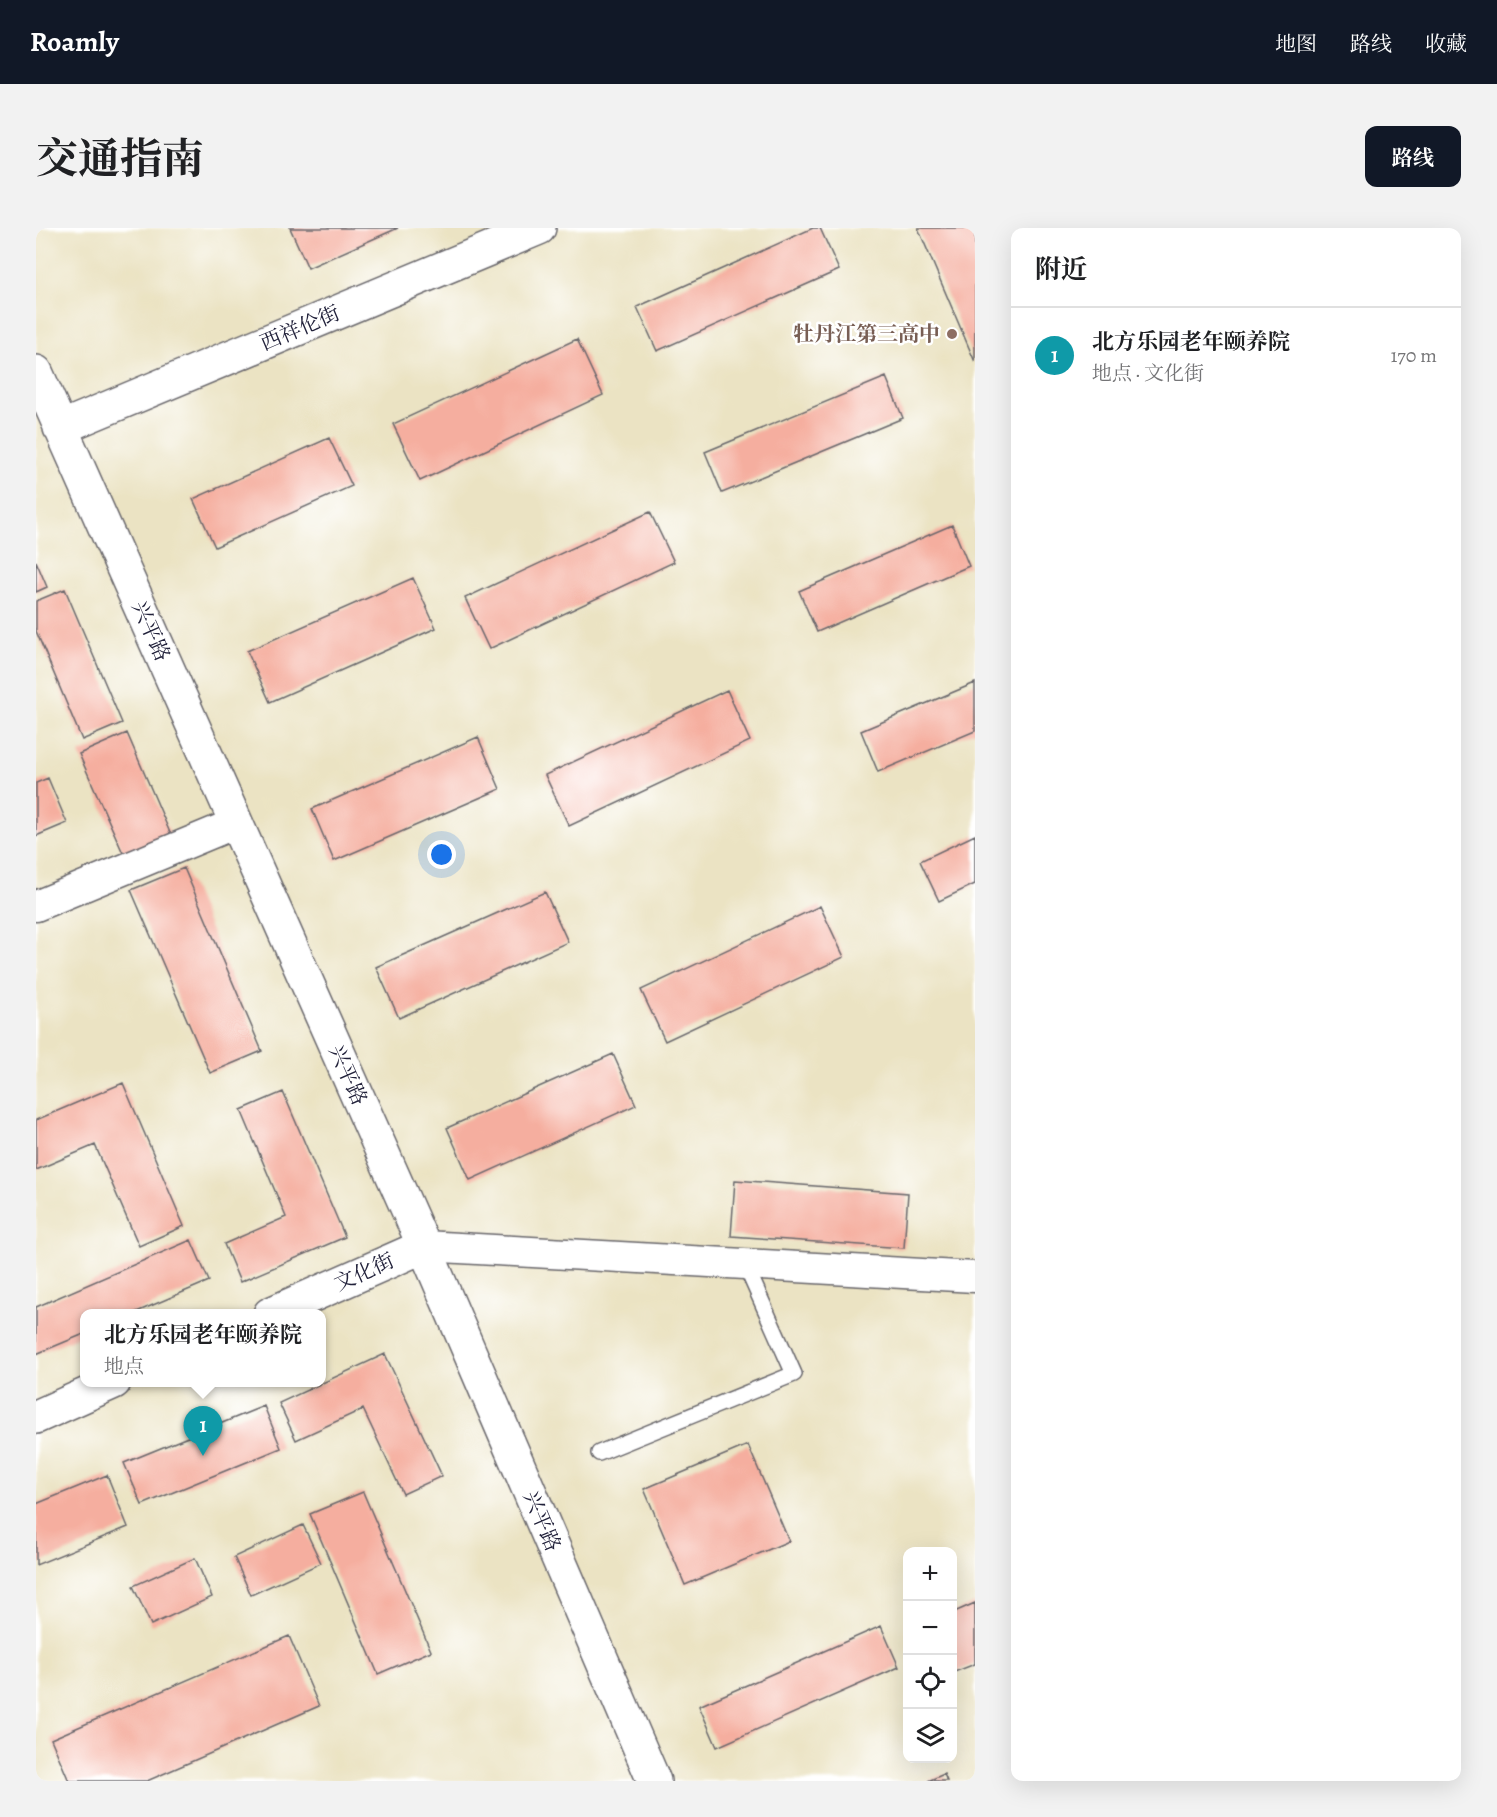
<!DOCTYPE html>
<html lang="zh">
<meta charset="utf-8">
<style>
:root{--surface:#fff;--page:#f2f2f2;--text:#202124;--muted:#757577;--line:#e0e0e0;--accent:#111827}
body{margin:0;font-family:Alegreya,"Noto Serif SC",serif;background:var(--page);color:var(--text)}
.controls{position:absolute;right:18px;bottom:18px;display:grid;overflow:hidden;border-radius:12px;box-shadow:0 6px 24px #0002}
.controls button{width:54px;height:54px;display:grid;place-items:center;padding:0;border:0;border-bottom:2px solid var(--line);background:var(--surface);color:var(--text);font:30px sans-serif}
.you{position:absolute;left:406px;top:627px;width:21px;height:21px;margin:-15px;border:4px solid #fff;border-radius:50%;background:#1a73e8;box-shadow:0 0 0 9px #1a73e833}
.badge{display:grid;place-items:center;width:39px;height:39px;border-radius:50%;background:var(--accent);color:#fff;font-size:20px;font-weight:700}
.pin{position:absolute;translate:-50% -50px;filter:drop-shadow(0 2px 3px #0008)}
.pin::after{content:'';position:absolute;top:32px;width:21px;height:18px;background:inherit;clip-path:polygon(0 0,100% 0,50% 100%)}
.popup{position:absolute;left:44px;top:1081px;width:246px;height:78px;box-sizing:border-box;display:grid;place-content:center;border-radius:12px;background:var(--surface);filter:drop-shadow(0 2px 4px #0005);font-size:20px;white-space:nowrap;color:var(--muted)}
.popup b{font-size:22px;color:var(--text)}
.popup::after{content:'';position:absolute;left:50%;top:100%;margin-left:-12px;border:12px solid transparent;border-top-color:var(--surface)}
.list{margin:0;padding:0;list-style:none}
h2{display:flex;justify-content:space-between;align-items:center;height:78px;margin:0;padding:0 24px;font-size:26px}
h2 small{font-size:20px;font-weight:400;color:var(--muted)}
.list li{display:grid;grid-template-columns:39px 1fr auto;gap:18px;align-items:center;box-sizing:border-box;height:96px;padding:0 24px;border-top:2px solid var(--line)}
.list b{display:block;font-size:22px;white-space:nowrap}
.list p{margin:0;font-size:20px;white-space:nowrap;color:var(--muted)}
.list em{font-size:20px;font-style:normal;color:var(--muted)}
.icon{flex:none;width:33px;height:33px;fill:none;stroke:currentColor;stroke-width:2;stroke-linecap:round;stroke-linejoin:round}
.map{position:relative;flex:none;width:939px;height:1553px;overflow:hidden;border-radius:12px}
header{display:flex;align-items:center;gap:36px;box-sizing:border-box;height:84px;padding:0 30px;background:var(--accent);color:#fff}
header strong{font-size:28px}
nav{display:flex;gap:33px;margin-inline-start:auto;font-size:21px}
.intro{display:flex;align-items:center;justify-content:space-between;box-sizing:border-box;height:144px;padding:0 36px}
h1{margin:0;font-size:42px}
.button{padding:15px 27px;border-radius:12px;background:var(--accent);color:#fff;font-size:21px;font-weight:700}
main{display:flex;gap:36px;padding:0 36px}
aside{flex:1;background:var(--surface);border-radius:12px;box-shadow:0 6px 24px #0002}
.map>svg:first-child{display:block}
.building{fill:#f5ae9f}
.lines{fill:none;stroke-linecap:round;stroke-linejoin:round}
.lane-casing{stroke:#68666b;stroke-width:18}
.street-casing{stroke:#68666b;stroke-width:33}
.secondary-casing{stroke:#68666b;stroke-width:36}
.lane{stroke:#fff;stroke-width:15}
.street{stroke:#fff;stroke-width:30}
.secondary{stroke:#fff;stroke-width:33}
.education-dot{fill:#8d6e63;stroke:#fff;stroke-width:2}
.labels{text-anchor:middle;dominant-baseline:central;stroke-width:5;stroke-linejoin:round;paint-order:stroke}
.street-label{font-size:21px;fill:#22223b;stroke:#fff}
.education-label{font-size:21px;font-weight:bold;fill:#785e54;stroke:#fff;text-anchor:end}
</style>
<header>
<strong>Roamly</strong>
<nav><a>地图</a><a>路线</a><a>收藏</a></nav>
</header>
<div class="intro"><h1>交通指南</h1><a class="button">路线</a></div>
<main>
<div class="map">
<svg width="939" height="1553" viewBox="0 0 939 1553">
<rect width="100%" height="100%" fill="#fff"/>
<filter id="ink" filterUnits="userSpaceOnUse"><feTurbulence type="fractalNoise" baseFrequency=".0167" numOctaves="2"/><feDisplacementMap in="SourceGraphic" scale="12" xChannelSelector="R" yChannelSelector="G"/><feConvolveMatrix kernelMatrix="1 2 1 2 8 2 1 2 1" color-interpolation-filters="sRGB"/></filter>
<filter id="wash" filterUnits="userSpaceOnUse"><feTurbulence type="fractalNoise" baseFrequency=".008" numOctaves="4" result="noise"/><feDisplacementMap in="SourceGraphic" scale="24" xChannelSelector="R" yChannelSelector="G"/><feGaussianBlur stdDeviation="1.35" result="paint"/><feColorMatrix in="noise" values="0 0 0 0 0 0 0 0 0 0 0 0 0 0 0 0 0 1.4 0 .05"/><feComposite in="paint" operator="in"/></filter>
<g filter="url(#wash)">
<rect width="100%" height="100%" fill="#ebe3c3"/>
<g id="blocks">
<path class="building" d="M254,0H362L272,40Z
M777,0H784L803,42L621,123L601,79Z
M882,0H939V134Z
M541,111L567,167L384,253L357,196Z
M850,149L867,190L686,265L669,224Z
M293,210L316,258L179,319L157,271Z
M614,284L638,334L453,421L429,370Z
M916,297L933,338L781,404L763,363Z
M0,333L11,359L0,364Z
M377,350L400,400L234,474L211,423Z
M29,361L86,495L46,512L0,403V373Z
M939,455V503L842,544L825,503Z
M691,462L714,513L533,598L509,547Z
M91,505L138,614L91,634L43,526Z
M442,509L464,561L298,633L276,581Z
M12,550L31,595L0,608V555Z
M939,607V656L903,673L884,633Z
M148,640L226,823L174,845L95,662Z
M509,664L532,714L363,790L340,739Z
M784,678L808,729L629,813L605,762Z
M577,826L600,877L434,952L411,900Z
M87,855L148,998L103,1018L59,917L0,942V892Z
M247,864L309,1009L204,1054L188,1016L250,989L205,882Z
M699,952L872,965L868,1020L695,1008Z
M155,1012L173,1053L96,1086H48V1106L0,1126V1079Z
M349,1126L406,1248L367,1266L327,1181L260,1212L243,1175Z
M228,1178L245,1220L106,1277L88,1235Z
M712,1217L753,1313L649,1357L608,1261Z
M71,1247L92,1299L0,1337V1276Z
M327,1264L395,1423L342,1446L274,1286Z
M267,1297L285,1335L215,1367L198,1329Z
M159,1330L176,1369L115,1397L97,1358Z
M939,1375V1436L916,1445V1385Z
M845,1398L863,1439L681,1519L663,1478Z
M253,1408L283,1478L111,1553H33L15,1511Z
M908,1546L911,1553H892Z"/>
</g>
</g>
<g filter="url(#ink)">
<use href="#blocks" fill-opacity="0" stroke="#68666b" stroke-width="1.5"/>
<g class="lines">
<g class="lane-casing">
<path id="lane" d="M563,1225L758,1146L709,1036"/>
</g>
<g class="street-casing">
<path id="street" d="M0,678L200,595
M388,1018L939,1049"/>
</g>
<g class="secondary-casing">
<path id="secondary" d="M0,144L388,1018L618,1553
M24,200L503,0
M234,1086L388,1018
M0,1189L78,1154"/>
</g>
<use href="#lane" class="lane"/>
<use href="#street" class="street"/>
<use href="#secondary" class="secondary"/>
</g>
</g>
<circle class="education-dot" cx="916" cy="106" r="6"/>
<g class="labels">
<g class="street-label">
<text transform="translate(264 100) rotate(-23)">西祥伦街</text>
<text transform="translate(115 403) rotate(66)">兴平路</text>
<text transform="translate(312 847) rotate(66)">兴平路</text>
<text transform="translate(328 1044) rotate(-24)">文化街</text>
<text transform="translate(506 1293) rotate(67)">兴平路</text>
</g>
<g class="education-label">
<text x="904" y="106">牡丹江第三高中</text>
</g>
</g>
</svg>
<div class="controls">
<button>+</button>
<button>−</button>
<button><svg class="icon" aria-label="locate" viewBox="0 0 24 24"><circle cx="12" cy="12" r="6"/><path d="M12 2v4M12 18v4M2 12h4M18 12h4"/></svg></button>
<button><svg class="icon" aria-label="layers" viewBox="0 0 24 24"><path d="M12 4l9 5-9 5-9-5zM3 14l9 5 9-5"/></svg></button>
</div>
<div class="you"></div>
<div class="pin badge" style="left:167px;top:1228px;background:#0f9aa8">1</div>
<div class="popup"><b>北方乐园老年颐养院</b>地点</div>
</div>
<aside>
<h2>附近<small></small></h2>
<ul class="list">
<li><span class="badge" style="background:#0f9aa8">1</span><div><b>北方乐园老年颐养院</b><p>地点 · 文化街</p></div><em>170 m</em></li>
</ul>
</aside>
</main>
